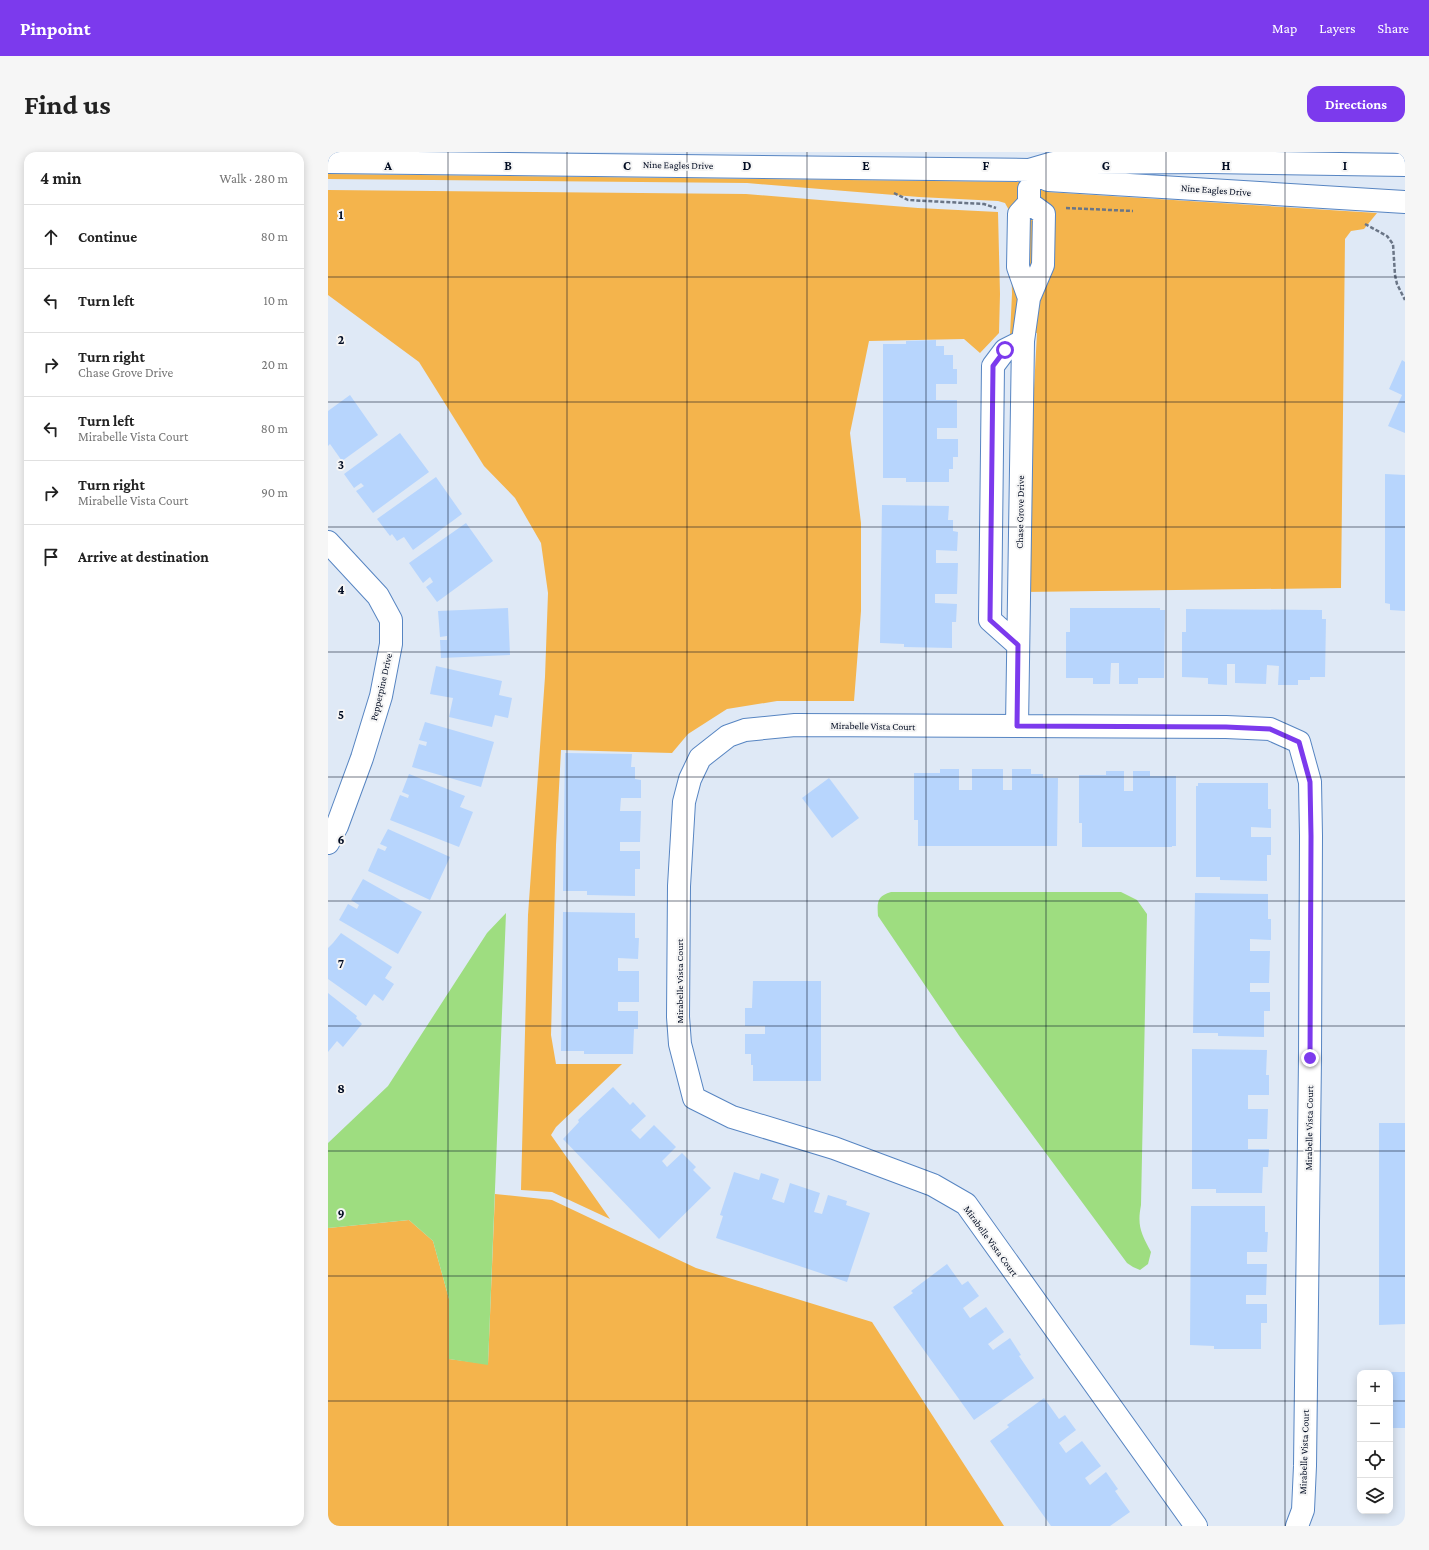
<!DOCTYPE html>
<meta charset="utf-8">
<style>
:root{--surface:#fff;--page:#f6f6f6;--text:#222;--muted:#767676;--line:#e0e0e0;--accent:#7c3aed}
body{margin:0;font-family:"Crimson Pro",serif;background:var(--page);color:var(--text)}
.controls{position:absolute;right:12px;bottom:12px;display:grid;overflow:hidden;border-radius:8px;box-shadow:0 2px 10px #0003}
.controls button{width:36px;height:36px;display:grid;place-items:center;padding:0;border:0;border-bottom:1px solid var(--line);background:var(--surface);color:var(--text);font:20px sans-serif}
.stop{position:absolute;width:12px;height:12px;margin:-9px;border:3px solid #7c3aed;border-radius:50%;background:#fff}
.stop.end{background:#7c3aed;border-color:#fff;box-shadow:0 1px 4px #0008}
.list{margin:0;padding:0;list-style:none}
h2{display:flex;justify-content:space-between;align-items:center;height:52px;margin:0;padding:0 16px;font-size:17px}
h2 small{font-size:13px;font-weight:400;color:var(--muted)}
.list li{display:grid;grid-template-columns:26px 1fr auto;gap:12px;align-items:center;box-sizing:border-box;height:64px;padding:0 16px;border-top:1px solid var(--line)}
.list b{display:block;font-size:15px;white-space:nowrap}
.list p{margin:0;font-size:13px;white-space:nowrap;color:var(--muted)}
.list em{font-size:13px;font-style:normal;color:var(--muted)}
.icon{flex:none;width:22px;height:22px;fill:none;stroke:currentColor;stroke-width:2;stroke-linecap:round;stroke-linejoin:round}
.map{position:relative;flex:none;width:1077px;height:1374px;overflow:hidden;border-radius:12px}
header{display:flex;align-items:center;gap:24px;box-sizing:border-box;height:56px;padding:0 20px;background:var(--accent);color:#fff}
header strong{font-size:19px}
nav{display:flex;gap:22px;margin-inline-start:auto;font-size:14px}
.intro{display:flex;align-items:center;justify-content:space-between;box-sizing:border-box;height:96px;padding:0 24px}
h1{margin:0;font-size:28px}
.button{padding:10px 18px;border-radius:12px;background:var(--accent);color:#fff;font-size:14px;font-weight:700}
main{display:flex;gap:24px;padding:0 24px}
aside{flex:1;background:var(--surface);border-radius:12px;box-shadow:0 2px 10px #0003}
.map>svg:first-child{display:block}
.green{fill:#f4b44c}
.water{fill:#9edd80}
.building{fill:#b7d5fd}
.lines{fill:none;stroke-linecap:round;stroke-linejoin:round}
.minor-casing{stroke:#5785c2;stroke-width:24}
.path{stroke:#6a7586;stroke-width:2.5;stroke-dasharray:4 2;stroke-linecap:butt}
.minor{stroke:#fff;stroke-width:22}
.route{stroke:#7c3aed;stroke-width:5}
.grid{fill:none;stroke:#000b21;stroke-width:1;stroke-opacity:0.55}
.labels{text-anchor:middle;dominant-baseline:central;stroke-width:4;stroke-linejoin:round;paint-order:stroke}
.street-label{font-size:10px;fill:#000b21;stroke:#f5f5f5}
.grid-label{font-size:13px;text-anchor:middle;font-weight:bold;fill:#000b21;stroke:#f5f5f5;stroke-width:4;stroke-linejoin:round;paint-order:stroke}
</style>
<header>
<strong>Pinpoint</strong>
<nav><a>Map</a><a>Layers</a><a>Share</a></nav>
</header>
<div class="intro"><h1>Find us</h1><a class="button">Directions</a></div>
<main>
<aside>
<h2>4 min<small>Walk · 280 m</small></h2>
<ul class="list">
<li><svg class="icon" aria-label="ahead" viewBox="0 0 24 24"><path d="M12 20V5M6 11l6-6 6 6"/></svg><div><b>Continue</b></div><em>80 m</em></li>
<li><svg class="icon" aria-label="left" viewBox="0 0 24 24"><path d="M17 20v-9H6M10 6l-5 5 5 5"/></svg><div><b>Turn left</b></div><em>10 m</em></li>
<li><svg class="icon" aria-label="right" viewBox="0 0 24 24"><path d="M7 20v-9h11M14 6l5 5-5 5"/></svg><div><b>Turn right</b><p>Chase Grove Drive</p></div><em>20 m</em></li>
<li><svg class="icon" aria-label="left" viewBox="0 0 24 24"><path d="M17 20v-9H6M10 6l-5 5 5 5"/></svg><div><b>Turn left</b><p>Mirabelle Vista Court</p></div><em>80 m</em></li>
<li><svg class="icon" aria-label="right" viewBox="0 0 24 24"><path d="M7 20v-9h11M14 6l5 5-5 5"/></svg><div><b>Turn right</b><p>Mirabelle Vista Court</p></div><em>90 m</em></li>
<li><svg class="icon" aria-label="arrive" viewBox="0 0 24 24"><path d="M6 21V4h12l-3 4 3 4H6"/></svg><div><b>Arrive at destination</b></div></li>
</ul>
</aside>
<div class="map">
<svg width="1077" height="1374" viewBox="0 0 1077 1374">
<rect width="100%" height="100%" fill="#dfe9f6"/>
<path class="green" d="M0,22L691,30L692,34L699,32L719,40L1049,61L1036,77L1023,79L1017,87L1013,436L695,440L709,181L682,183L684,142L682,60L677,51L670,49L591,45L419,31L0,27Z
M0,38L418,42L590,56L670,60L672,142L671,181L652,201L636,187L541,189L522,281L533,371V459L526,549H449L399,557L360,582L344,601L233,598L228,693L223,883L228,912H294L228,975L223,983L282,1067L224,1040L193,1038L200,763L217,525L220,441L213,391L187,346L156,314L91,210L0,143Z
M167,1042L224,1048L368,1116L544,1170L676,1374H0V1076L81,1068L105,1089L121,1147V1207L160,1212Z"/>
<path class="water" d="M563,740H793L809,748L819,762L813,1053C809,1074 813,1081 823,1100L820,1112L812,1118L805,1115L799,1111L632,885L550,764C549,750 549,744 563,740Z
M178,761L160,1213L121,1207V1147L105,1089L81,1068L0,1076V991L60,934L159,781Z"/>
<path class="building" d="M608,188V194H616V203H625V217H629V232H608V248H629V276H609V287H630V305H625V317H621V330H578V326H555V192H578V189Z
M1074,208L1077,210V281L1060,274L1074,243L1061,237Z
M22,243L50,283L14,309L2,292L0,294V259Z
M72,281L101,320L45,361L28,339L36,334L33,331L26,336L16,322Z
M1057,322L1077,323V459L1062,458V452L1057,451Z
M108,325L134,362L85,398L76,385L69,389L64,382L62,384L49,367Z
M554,353L621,354L620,368H625V379L630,380L629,399L608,398V411H630L629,442H607V451L629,452L628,470H624V496L576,495V492L552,491Z
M138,371L165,409L109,450L98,435L105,430L102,425L95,431L81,411Z
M180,456L182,503L113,506L112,488H119V484L112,485L110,459Z
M742,456H832V458H837L836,526H810V532H791V511H783L782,532H765V526H738V480H742Z
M858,457L994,458V467H998L997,525H982V528H970V533H950L951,514L939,513L938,532L907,531V512H899V533L880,532V526L854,525V480H858Z
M108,514L174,529L171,543L184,546L180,566L167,563L164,575L121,565L125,546L102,542Z
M97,570L166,590L153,635L84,615L91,592L98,594L99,590L91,588Z
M237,601L304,602L303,615H307V627L313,628V646H293L292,659H313L312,690H292V699H312V717H307V744L259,743V739H235Z
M612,617H631V638H644V617H675V638H684V617H703V622H715V626H730L729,694H590V668H586V621H612Z
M778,619H796V639H805V619H822V624H848V694H844V695H754V671H751V623H778Z
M81,622L137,644L132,655L145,660L131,695L62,668L72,643L80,646L81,643L74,640Z
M501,626L531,666L504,686L474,646Z
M870,631H940V657H943V676L923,675V685H943V703H939V729L892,728V725H868V634H870Z
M60,677L122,705L102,748L40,719L50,696L57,699L59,695L52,692Z
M35,727L94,760L70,802L11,768L20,752L29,757L31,753L23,748Z
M867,741L940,742V767H943V788L922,787V799H942L941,831H922V840H942V859H936V885L890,884V881H865Z
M235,760L307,761V786H311L310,807L290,806V819H311V850H290V859H310V877H306L305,902H256V899H233Z
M13,781L64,815L57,826L66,832L55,849L46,842L38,854L0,827V796L5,791Z
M425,829H493V929H425V913H423V902H417V882H437V874H417V856H424Z
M0,841L29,864L28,866L34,872L15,895L9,889L0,900Z
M864,897L939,898L938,923H941V943H920V957H940L939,987H920V997H941L940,1015H935L934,1041H888V1037H864Z
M285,935L302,953L305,950L318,964L303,978L312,987L326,973L348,995L334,1009L339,1015L354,1001L368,1015L365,1018L383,1036L331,1087L235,987L251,970L250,968Z
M1051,971H1077V1172L1051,1173Z
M406,1020L431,1028L433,1021L451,1027L444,1047L456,1051L462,1031L492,1041L486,1060L494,1062L500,1043L519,1049L518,1053L542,1061L519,1130L388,1086L395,1064L392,1063Z
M863,1054H937V1080H940L939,1100H919V1112H939L938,1143H918V1152H939V1171H933V1197H886V1194L862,1193Z
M619,1112L634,1133L640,1129L651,1144L635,1156L642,1166L658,1155L676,1180L660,1192L665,1198L682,1186L693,1203L691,1204L706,1226L646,1268L565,1155L585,1141L583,1139Z
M1062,1220H1077V1276H1062Z
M716,1246L731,1267L737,1263L748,1278L731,1291L738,1301L754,1289L773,1314L757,1326L762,1333L778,1320L790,1337L787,1339L802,1360L782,1374H723L662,1289L681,1275L679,1273Z"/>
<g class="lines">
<g class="minor-casing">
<path id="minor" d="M0,10L701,18L725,11L881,10L1077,13
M701,18L720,28L1077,50
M701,37V51L691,62L690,115L701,146
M0,390L50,444L63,468V492L53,544L34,606L9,674L0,691
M690,493L662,468L665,214L677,198L695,189
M689,574L695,189L701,146L715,113L716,62L701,51
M868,1374L638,1052L605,1033L506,996L404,965L366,946L352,892L350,865L351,734L356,650L362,627L372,606L400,584L417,578L467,573L898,575L942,577L971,590L982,630L983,684L982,906L977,1314L975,1358L969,1374"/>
</g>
<path class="path" d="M566,41L580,48L656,52L668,56
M738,56L805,59
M1037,72L1059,84L1065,92L1067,123L1069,132L1077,148"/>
<use href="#minor" class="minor"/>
</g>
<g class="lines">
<path class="route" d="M677,198L665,214L662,468L690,493L689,574L898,575L942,577L971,590L982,630L983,684L982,906"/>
</g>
<path class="grid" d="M120,0V1374M239,0V1374M359,0V1374M479,0V1374M598,0V1374M718,0V1374M838,0V1374M957,0V1374M0,125H1077M0,250H1077M0,375H1077M0,500H1077M0,625H1077M0,749H1077M0,874H1077M0,999H1077M0,1124H1077M0,1249H1032M1062,1249H1077"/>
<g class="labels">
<g class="street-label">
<text transform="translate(350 13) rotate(1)">Nine Eagles Drive</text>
<text transform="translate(888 38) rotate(4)">Nine Eagles Drive</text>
<text transform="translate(692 360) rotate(-89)">Chase Grove Drive</text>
<text transform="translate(53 535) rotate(-77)">Pepperpine Drive</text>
<text transform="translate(545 574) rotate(1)">Mirabelle Vista Court</text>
<text transform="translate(351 829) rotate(-90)">Mirabelle Vista Court</text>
<text transform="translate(981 976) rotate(-89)">Mirabelle Vista Court</text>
<text transform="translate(663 1089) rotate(54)">Mirabelle Vista Court</text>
<text transform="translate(976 1300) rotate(-88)">Mirabelle Vista Court</text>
</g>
</g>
<g class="grid-label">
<text x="60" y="18">A</text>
<text x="180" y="18">B</text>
<text x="299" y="18">C</text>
<text x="419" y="18">D</text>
<text x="538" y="18">E</text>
<text x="658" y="18">F</text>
<text x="778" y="18">G</text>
<text x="898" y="18">H</text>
<text x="1017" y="18">I</text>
<text x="13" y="67">1</text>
<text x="13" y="192">2</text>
<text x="13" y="317">3</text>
<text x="13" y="442">4</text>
<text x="13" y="567">5</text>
<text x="13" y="692">6</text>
<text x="13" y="816">7</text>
<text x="13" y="941">8</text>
<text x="13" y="1066">9</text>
</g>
</svg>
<div class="controls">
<button>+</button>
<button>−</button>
<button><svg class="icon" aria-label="locate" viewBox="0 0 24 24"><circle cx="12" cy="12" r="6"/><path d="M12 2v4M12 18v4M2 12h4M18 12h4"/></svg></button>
<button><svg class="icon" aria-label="layers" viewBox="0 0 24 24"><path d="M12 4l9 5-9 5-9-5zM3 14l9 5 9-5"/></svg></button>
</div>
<div class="stop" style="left:677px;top:198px"></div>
<div class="stop end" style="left:982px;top:906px"></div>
</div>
</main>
